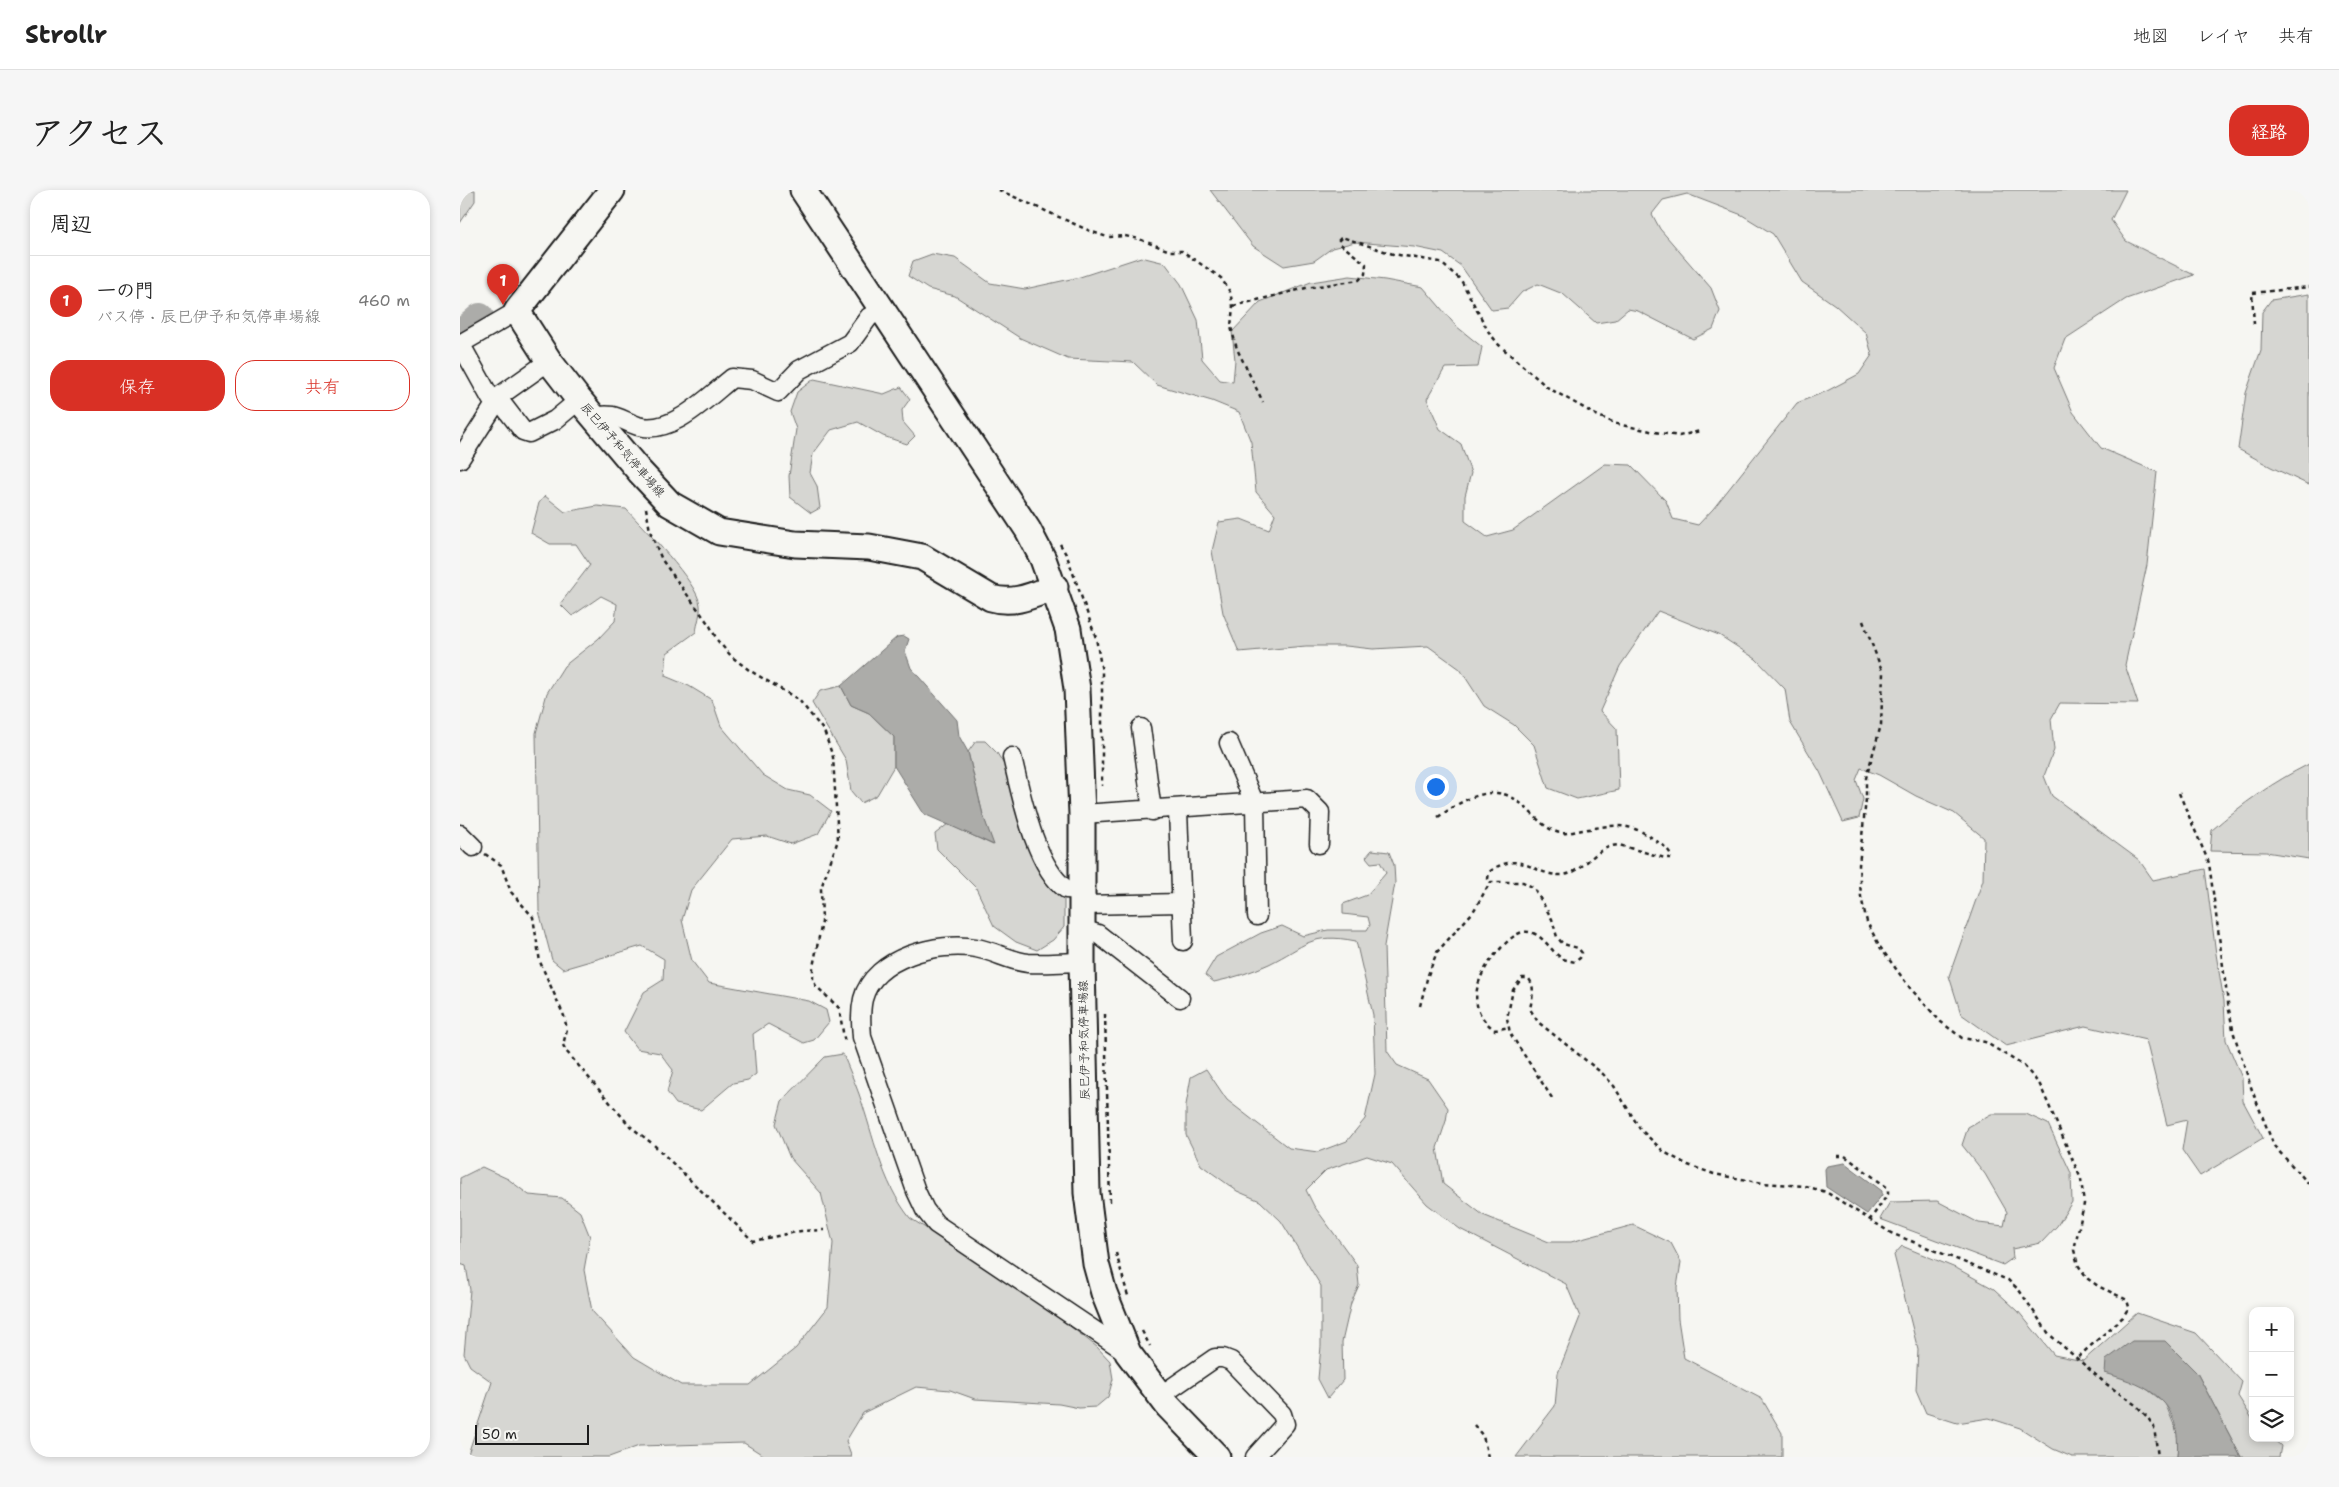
<!DOCTYPE html>
<html lang="ja">
<meta charset="utf-8">
<style>
:root{--surface:#fff;--page:#f6f6f6;--text:#222;--muted:#767676;--line:#e0e0e0;--accent:#d93025}
body{margin:0;font-family:"Shantell Sans","Klee One",sans-serif;background:var(--page);color:var(--text)}
.controls{position:absolute;right:15px;bottom:15px;display:grid;overflow:hidden;border-radius:10px;box-shadow:0 2px 8px #0003}
.controls button{width:45px;height:45px;display:grid;place-items:center;padding:0;border:0;border-bottom:1px solid var(--line);background:var(--surface);color:var(--text);font:25px sans-serif}
.scale{position:absolute;left:15px;bottom:12px;width:114px;box-sizing:border-box;padding-left:5px;border:2px solid #1c1c1c;border-top:0;font-size:14px;line-height:18px;white-space:nowrap;color:#1c1c1c;-webkit-text-stroke:4px #f6f6f2;paint-order:stroke}
.you{position:absolute;left:975px;top:596px;width:18px;height:18px;margin:-12px;border:4px solid #fff;border-radius:50%;background:#1a73e8;box-shadow:0 0 0 8px #1a73e833}
.badge{display:grid;place-items:center;width:32px;height:32px;border-radius:50%;background:var(--accent);color:#fff;font-size:16px;font-weight:700}
.pin{position:absolute;translate:-50% -41px;filter:drop-shadow(0 1px 2px #0008)}
.pin::after{content:'';position:absolute;top:26px;width:18px;height:15px;background:inherit;clip-path:polygon(0 0,100% 0,50% 100%)}
.list{margin:0;padding:0;list-style:none}
h2{display:flex;justify-content:space-between;align-items:center;height:65px;margin:0;padding:0 20px;font-size:21px}
h2 small{font-size:16px;font-weight:400;color:var(--muted)}
.list li{display:grid;grid-template-columns:32px 1fr auto;gap:15px;align-items:center;box-sizing:border-box;height:90px;padding:0 20px;border-top:1px solid var(--line)}
.list b{display:block;font-size:19px;white-space:nowrap}
.list p{margin:0;font-size:16px;white-space:nowrap;color:var(--muted)}
.list em{font-size:16px;font-style:normal;color:var(--muted)}
.actions{display:flex;gap:10px;padding:15px 20px}
.actions a{flex:1;padding:11px 0;border:1px solid var(--accent);border-radius:20px;text-align:center;font-size:18px;color:var(--accent)}
.actions .main{background:var(--accent);color:#fff}
.icon{flex:none;width:28px;height:28px;fill:none;stroke:currentColor;stroke-width:2;stroke-linecap:round;stroke-linejoin:round}
.map{position:relative;flex:none;width:1849px;height:1267px;overflow:hidden;border-radius:20px}
header{display:flex;align-items:center;gap:30px;box-sizing:border-box;height:70px;padding:0 25px;background:var(--surface);border-bottom:1px solid var(--line)}
header strong{font-size:24px}
nav{display:flex;gap:28px;margin-inline-start:auto;font-size:18px}
.intro{display:flex;align-items:center;justify-content:space-between;box-sizing:border-box;height:120px;padding:0 30px}
h1{margin:0;font-size:35px}
.button{padding:12px 22px;border-radius:20px;background:var(--accent);color:#fff;font-size:18px;font-weight:700}
main{display:flex;gap:30px;padding:0 30px}
aside{flex:1;background:var(--surface);border-radius:20px;box-shadow:0 2px 8px #0003}
.map>svg:first-child{display:block}
.green{fill:#d6d6d2;stroke:#797977}
.water{fill:#acaca9;stroke:#727271}
.lines{fill:none;stroke-linecap:round;stroke-linejoin:round}
.river{stroke:#acaca9;stroke-width:28}
.street-casing{stroke:#1c1c1c;stroke-width:21}
.secondary-casing{stroke:#1c1c1c;stroke-width:29}
.path{stroke:#1c1c1c;stroke-width:2.5;stroke-dasharray:4 4;stroke-linecap:butt}
.street{stroke:#f6f6f2;stroke-width:18}
.secondary{stroke:#f6f6f2;stroke-width:25}
.labels{text-anchor:middle;dominant-baseline:central;stroke-width:4;stroke-linejoin:round;paint-order:stroke}
.street-label{font-size:12px;fill:#1c1c1c;stroke:#f6f6f2}
</style>
<header>
<strong>Strollr</strong>
<nav><a>地図</a><a>レイヤ</a><a>共有</a></nav>
</header>
<div class="intro"><h1>アクセス</h1><a class="button">経路</a></div>
<main>
<aside>
<h2>周辺<small></small></h2>
<ul class="list">
<li><span class="badge">1</span><div><b>一の門</b><p>バス停 · 辰巳伊予和気停車場線</p></div><em>460 m</em></li>
</ul>
<div class="actions"><a class="main">保存</a><a>共有</a></div>
</aside>
<div class="map">
<svg width="1849" height="1267" viewBox="0 0 1849 1267">
<rect width="100%" height="100%" fill="#f6f6f2"/>
<filter id="ink" filterUnits="userSpaceOnUse"><feTurbulence type="fractalNoise" baseFrequency=".02" numOctaves="2"/><feDisplacementMap in="SourceGraphic" scale="10" xChannelSelector="R" yChannelSelector="G"/><feConvolveMatrix kernelMatrix="1 2 1 2 8 2 1 2 1" color-interpolation-filters="sRGB"/></filter>
<g filter="url(#ink)">
<path class="green" d="M0,0H15V11L0,33Z
M750,0H1666L1651,30L1666,51L1734,85L1666,109L1605,149L1594,178L1613,222L1641,258L1697,282L1687,375L1665,475L1678,514L1600,513L1591,529L1594,560L1584,586L1592,606L1679,670L1693,690L1745,679L1756,764L1764,811L1766,850L1782,888L1783,911L1803,948L1740,986L1722,960L1727,930L1707,935L1686,850L1625,836L1546,856L1501,824L1489,786L1523,690L1524,648L1494,623L1456,606L1419,585L1401,578L1396,590L1403,609L1399,628L1383,632L1360,582L1330,532L1325,499L1296,469L1259,445L1198,421L1160,476L1140,521L1157,539L1159,600L1117,609L1088,598L1074,555L1054,535L1024,516L1000,479L968,456L913,459L886,456H846L779,462L763,423L752,361L759,332L781,329L809,340L815,324L796,302L791,252L779,222L752,211L697,195L673,172L608,169L560,148L495,106L468,99L448,86L453,71L472,64L495,68L530,93L565,99L620,87L681,67L705,73L721,94L738,130L742,169L760,190L773,192L775,170L772,142L800,112L851,92L890,86L925,90L963,97L996,136L1022,157L1018,177L985,178L967,209L980,239L1001,254L1011,283L1005,306V331L1027,347L1053,340L1145,274L1171,275L1206,311L1213,329L1238,335L1253,319L1337,213L1367,201L1399,184L1412,165L1406,143L1375,115L1342,92L1313,44L1282,25L1227,4L1203,10L1192,24L1200,39L1251,98L1260,121L1253,139L1233,149L1178,121L1168,119L1155,130L1136,133L1103,104L1078,94L1062,102L1048,118L1032,120L1001,76L983,63L954,57L895,52L872,58L854,71L824,76L793,56Z
M1849,104V295L1811,277L1778,259L1786,203L1801,160L1802,122L1811,110Z
M354,189L424,204L441,197L450,209L442,220L443,232L455,246L447,254L423,246L398,232L371,240L353,264L350,283L357,296L360,318L351,323L330,307L329,286L336,239L330,222L337,202Z
M85,306L105,322L137,316L166,319C183,338 238,392 240,415C241,423 237,434 236,442L207,463L205,486L229,496L252,510L261,536L303,585L328,600L350,605L371,621L358,644L331,654L307,646L272,649L231,700L222,730L232,771L249,793L349,811L366,820L369,832L354,850L344,853L308,834L293,844L296,884L288,890L273,893L241,920L216,914L207,902L213,880L200,863L177,859L164,842L184,802L203,790L204,769L182,756L103,779L92,770L79,721L76,543L87,503L104,476L138,449L155,431L157,414L141,406L112,426L100,414L130,375L116,354H90L71,343L79,313Z
M381,496L391,515L409,523L434,547V576L417,605L401,613L391,601L386,570L352,513L360,501Z
M516,551H525L537,563L546,578L604,706V737L593,750L577,760L556,752L534,736L516,698L477,659L475,644L488,634L533,655L523,625L508,562Z
M1849,574V669L1806,662L1750,661L1752,640C1782,614 1813,592 1849,574Z
M912,660L929,662L934,675L935,693L924,756L927,861L937,875L968,889L988,918L986,931L977,958L983,994L1023,1025L1089,1052H1111L1173,1035L1211,1053L1221,1072L1217,1097L1218,1129L1224,1168L1302,1209L1322,1243V1267H1056L1095,1216L1098,1183L1120,1127L1106,1094L1000,1039L967,1014L932,974L907,966L866,980L846,1000L854,1016L897,1075L899,1095L891,1113L882,1152L883,1190L868,1208L858,1189L861,1156V1096L821,1031L800,1011L777,1001L741,975L726,945V915L731,887L746,879L767,910L829,958L858,962L887,951L905,929L915,884L913,825L896,751C850,742 846,756 809,774C792,782 773,788 754,792L745,785L756,767L801,743L822,736L843,746L868,740H907L910,735L908,727L883,724V714L907,705L926,683L920,672L911,673L906,667Z
M383,864C388,877 394,890 399,904C414,947 421,991 450,1028L570,1105L637,1157L650,1171L653,1189L648,1207L636,1217L619,1218L599,1214L515,1209L490,1200L456,1197L403,1223L386,1251L392,1267H306L284,1253L179,1256L149,1267H7L32,1192L10,1176L4,1164L10,1100L6,1076L0,1074V988L22,977L48,989L69,1005L102,1008L120,1022L130,1047L124,1080L132,1121L174,1167L221,1195H290L336,1158L368,1117L373,1053L361,1003L330,968L316,934L322,911L365,867Z
M1531,924H1566L1588,934L1611,983L1612,1012L1597,1036L1581,1053L1552,1059L1553,1068L1543,1075L1420,1029L1430,1012L1477,1011L1519,1033L1544,1036L1547,1022L1525,984L1502,955L1508,937Z
M1442,1056L1498,1079L1534,1099L1558,1121L1594,1165L1623,1171L1677,1123L1736,1143L1782,1192L1778,1206L1793,1230V1248H1812L1821,1256L1819,1267H1781L1737,1183L1680,1194L1705,1213L1719,1247L1717,1267H1612L1593,1259L1560,1238L1529,1228L1497,1233L1466,1223L1456,1200L1458,1160L1434,1065Z"/>
<path class="water" d="M444,446L449,449L445,461L451,478L497,530L499,546L508,562L523,625L534,655L464,624L434,576V547L409,523L391,515L381,496L437,447Z
M1385,973L1422,1001V1005L1407,1024L1366,997L1365,979L1367,976Z
M1672,1151H1705L1737,1183L1781,1267H1717C1722,1211 1692,1197 1645,1183L1646,1170Z"/>
<g class="lines">
<path class="river" d="M0,144L20,127"/>
<g class="street-casing">
<path id="street" d="M0,153L31,209L43,215L63,241L69,243L95,230L119,210
M0,154L57,121
M134,227C155,222 160,230 178,236C211,246 248,207 272,188L292,190L318,202L339,180L390,153L409,127L421,120
M0,269L41,205L89,171
M681,538L692,621
M769,553L795,614L797,726
M552,567C561,604 575,677 606,699L622,700
M718,620L723,751
M622,624L847,609L860,622L859,654
M0,644L13,657
M622,715L722,713
M622,739L638,744L720,808
M622,772C604,772 585,774 568,773C550,771 534,761 516,758C479,751 414,767 403,809C400,822 401,834 402,847L456,1001L465,1020L476,1034L668,1163
M700,1206L755,1168H763L771,1171L822,1224L825,1234L795,1267"/>
</g>
<g class="secondary-casing">
<path id="secondary" d="M152,0L57,121L89,171L116,206L180,282L210,314L259,342L335,354L409,357L462,367L531,408C554,415 573,405 595,397
M343,0L568,340L583,369L608,439L617,499L622,624V772L627,1003L636,1074L644,1103L668,1163L708,1216L757,1267"/>
</g>
<path class="path" d="M539,0L630,41L647,47L665,46L679,49L710,61H722L761,88L770,102L773,116L771,137L777,159L803,212
M773,116L846,98L899,90L905,84L906,74L879,53L878,51L882,47L933,64L980,72L1001,90L1028,141L1039,155L1087,197L1136,225L1157,234L1200,243L1219,246L1240,241
M1794,134L1792,103L1849,97
M186,318L190,341L202,370L250,436L257,450L272,467L289,480L339,510L364,541L373,567L378,650L361,698L362,732L353,777V790L356,796L379,818L385,854
M600,354L607,366L636,448L642,482V596
M1403,431L1423,483L1421,535L1406,588V609L1399,675L1401,707L1407,732L1420,757L1450,798L1481,832L1502,848L1525,852L1564,876L1580,895L1621,989L1624,1014L1614,1060L1618,1075L1628,1089L1638,1096L1667,1110L1669,1117L1663,1127L1617,1168
M1719,603L1749,673L1769,820L1774,844L1792,900L1814,956L1849,994
M978,627C996,615 1014,602 1037,603C1065,605 1075,637 1100,643C1107,644 1116,641 1123,640C1152,635 1169,631 1195,650C1201,654 1208,658 1211,665L1210,668H1205L1159,655C1134,656 1123,684 1102,685C1072,686 1062,658 1029,682L1028,689L1031,692
M25,664L41,675L51,702L73,727L80,772L104,826L107,839L103,855L106,861L170,936L194,955L293,1051L341,1041L364,1040
M960,816L968,785L977,762L1013,722L1028,696L1031,692H1063L1074,698L1092,729L1097,747L1103,754L1118,758L1122,763L1120,768L1115,772C1111,771 1107,770 1103,769C1090,762 1081,739 1063,742C1054,744 1047,752 1041,758C1018,782 1002,817 1035,840L1049,837
M645,824L650,1013
M1092,908L1050,843L1047,828L1053,800L1062,788H1068C1076,796 1072,808 1070,819L1078,832L1143,884L1154,896L1180,939L1204,962L1228,975L1254,984L1303,993L1345,996L1366,1002L1431,1043L1548,1090L1559,1100L1589,1144L1645,1193L1677,1216L1688,1228L1694,1237L1698,1267
M1377,966H1385L1428,998V1004L1409,1031
M656,1063L668,1106
M682,1141L690,1156
M1014,1235L1023,1246L1028,1267"/>
<use href="#street" class="street"/>
<use href="#secondary" class="secondary"/>
</g>
</g>
<g class="labels">
<g class="street-label">
<text transform="translate(163 260) rotate(49)">辰巳伊予和気停車場線</text>
<text transform="translate(624 850) rotate(-91)">辰巳伊予和気停車場線</text>
</g>
</g>
</svg>
<div class="controls">
<button>+</button>
<button>−</button>
<button><svg class="icon" aria-label="layers" viewBox="0 0 24 24"><path d="M12 4l9 5-9 5-9-5zM3 14l9 5 9-5"/></svg></button>
</div>
<div class="scale">50 m</div>
<div class="you"></div>
<div class="pin badge" style="left:43px;top:115px">1</div>
</div>
</main>
